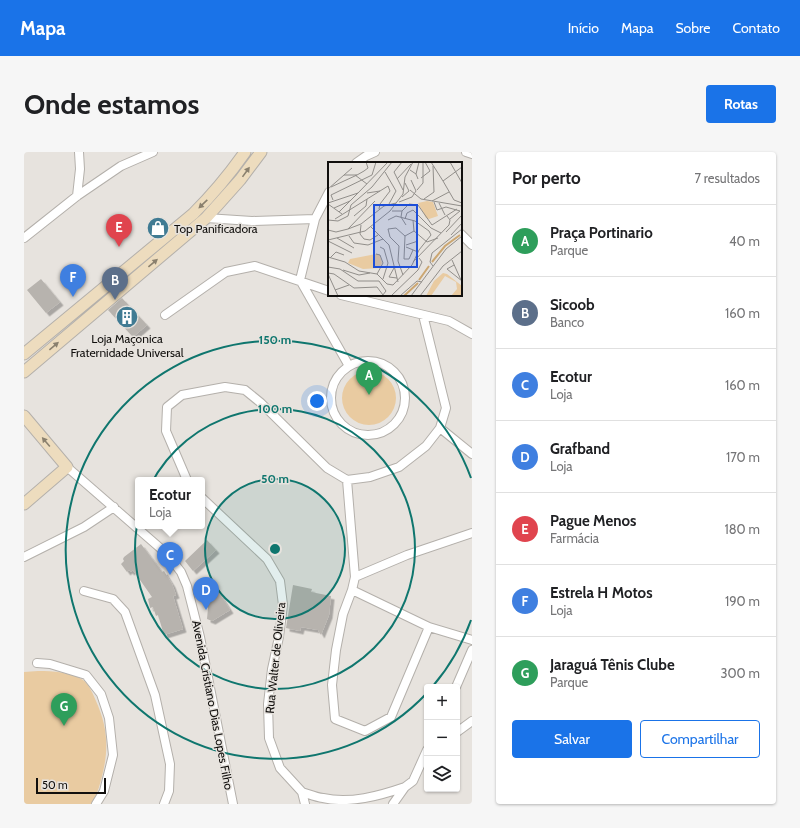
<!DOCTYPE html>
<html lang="pt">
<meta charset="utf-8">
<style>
:root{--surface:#fff;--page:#f6f6f6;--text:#202124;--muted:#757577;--line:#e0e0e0;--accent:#1a73e8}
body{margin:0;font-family:Cabin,sans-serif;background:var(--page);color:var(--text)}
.controls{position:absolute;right:12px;bottom:12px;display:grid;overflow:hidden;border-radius:4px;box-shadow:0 1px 3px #0004}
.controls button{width:36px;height:36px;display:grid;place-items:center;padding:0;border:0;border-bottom:1px solid var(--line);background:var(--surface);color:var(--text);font:20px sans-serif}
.scale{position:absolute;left:12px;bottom:10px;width:70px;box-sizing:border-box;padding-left:4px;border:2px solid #110f0d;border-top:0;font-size:11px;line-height:14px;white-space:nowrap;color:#110f0d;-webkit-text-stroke:3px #e7e3de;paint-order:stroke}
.you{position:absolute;left:293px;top:249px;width:14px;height:14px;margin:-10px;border:3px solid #fff;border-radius:50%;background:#1a73e8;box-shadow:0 0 0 6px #1a73e833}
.badge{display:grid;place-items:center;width:26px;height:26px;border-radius:50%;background:var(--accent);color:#fff;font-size:13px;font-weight:700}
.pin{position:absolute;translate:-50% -33px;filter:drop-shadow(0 1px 2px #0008)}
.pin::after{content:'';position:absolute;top:21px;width:14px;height:12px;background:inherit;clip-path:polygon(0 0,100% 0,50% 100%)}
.popup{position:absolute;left:111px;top:325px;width:70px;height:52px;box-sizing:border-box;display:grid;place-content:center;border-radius:4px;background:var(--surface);filter:drop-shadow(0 1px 3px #0005);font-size:13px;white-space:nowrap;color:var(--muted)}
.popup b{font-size:15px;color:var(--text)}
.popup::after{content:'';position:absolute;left:50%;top:100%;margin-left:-8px;border:8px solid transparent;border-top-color:var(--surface)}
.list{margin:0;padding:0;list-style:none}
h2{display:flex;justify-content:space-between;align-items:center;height:52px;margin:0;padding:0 16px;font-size:17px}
h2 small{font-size:13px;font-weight:400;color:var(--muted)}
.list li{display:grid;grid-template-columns:26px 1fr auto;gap:12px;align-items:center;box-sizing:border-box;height:72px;padding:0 16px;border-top:1px solid var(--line)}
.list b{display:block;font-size:15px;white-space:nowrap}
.list p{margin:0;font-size:13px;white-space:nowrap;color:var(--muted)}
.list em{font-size:13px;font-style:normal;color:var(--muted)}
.actions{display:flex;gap:8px;padding:12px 16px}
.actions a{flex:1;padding:9px 0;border:1px solid var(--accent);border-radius:4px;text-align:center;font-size:14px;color:var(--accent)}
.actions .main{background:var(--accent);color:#fff}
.icon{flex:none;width:22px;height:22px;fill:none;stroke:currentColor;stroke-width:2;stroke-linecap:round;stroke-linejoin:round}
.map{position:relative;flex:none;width:448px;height:652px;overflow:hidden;border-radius:4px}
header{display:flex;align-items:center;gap:24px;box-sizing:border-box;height:56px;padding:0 20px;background:var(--accent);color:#fff}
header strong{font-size:19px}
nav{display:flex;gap:22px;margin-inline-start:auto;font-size:14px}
.intro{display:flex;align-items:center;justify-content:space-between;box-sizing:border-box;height:96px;padding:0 24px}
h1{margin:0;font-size:28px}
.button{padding:10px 18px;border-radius:4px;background:var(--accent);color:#fff;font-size:14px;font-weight:700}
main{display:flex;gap:24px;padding:0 24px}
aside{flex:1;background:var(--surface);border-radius:4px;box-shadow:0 1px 3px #0004}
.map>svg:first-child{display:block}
.green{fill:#e9cba1}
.building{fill:#b7b3ae;filter:url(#shadow)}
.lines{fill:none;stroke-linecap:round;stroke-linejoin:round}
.street-casing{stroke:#b4b0ab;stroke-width:10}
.secondary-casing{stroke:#b4b0ab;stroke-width:13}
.street{stroke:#fff;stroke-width:8}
.secondary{stroke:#eddcbe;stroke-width:11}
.oneway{fill:#8a806e}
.ring{fill:none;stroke:#0f766e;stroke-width:2}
.labels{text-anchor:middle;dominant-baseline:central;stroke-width:3;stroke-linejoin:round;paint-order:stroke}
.poi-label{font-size:12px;fill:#110f0d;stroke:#e7e3de;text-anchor:start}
.street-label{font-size:12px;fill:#110f0d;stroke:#e7e3de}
.inset-river{fill:none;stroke:#cca772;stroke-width:2}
.inset-road{fill:none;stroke:#918e8a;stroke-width:1}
.view{fill:#1d4ed8;fill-opacity:0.15;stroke:#1d4ed8;stroke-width:2}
.inset-edge{fill:none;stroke:#110f0d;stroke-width:2}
.centre{fill:#0f766e;stroke:#e7e3de;stroke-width:2}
.ring-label{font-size:12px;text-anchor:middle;font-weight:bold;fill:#0f766e;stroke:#e7e3de;stroke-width:3;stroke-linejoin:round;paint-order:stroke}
</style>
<header>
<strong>Mapa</strong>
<nav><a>Início</a><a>Mapa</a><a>Sobre</a><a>Contato</a></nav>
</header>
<div class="intro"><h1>Onde estamos</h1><a class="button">Rotas</a></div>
<main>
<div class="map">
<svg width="448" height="652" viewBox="0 0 448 652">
<defs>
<filter id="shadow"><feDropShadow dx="3.5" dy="3.5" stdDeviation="0" flood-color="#0004"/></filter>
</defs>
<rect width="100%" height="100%" fill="#e7e3de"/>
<path class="green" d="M318 246a27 27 0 1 1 54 0a27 27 0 1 1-54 0Z
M14,519C29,519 46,520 59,528C65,532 69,542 72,549C83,574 85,594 79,620C76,632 74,642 67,652H0V520Z"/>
<path class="building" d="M17,127L36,150L22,161L3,138Z
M98,146L123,173L109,185L84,158Z
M183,388L192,398L169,419L161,409Z
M117,392L138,420L140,419L148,432L152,443L149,444L159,477L140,483L134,463L132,464L129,455L126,456L124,447L128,445L109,418L107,420L105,418L103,420L97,412L100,409L99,407L100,405Z
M269,433L288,437L287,440L307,444L305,463L297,483L294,478L277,475L276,479L262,476Z
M194,439L206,458L188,469L183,467L184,456L179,448Z"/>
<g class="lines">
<g class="street-casing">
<path id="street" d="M442,0L448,2
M332,11L342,4L351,0
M53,44L56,17L55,0
M182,66L228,69L291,67L276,128L325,214
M291,67L305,40
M437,82L448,93
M0,86L53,44L97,14L129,0
M317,143L425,169L448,182
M141,163L202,120L231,114L305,139
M307 246a37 37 0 1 1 74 0a37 37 0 1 1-74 0Z
M416,276L448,302
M43,315L143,402L157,420L163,434L176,485L209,652
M163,328L142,279L143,255L158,243L201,235L221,238L237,251L303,316L323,328
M323,328L331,425L328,438L319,462L312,498L308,533L311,567L341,579L367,565L405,475
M323,328L346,325L375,315L402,294L416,276L422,256L399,163
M178,346L243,407L256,429L259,453L255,485L248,517L244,552L245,586L256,616L278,640L281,652
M0,405L60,375L90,355
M331,425L383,403L448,381
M328,438L405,475L448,488
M60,439L89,447L101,460L131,543L146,612L145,639L140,652
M13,511L26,512L62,523L77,542L85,566L89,603L80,639L72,652
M432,535L448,498
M433,580L448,569
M278,640C285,642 291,645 299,646C326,652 355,644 381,635
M369,652L381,635L389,629L403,598"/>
</g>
<g class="secondary-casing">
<path id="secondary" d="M0,202L169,62C188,43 205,23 221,0
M0,220L182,66L216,28L237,0
M0,264L43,315L0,352"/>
</g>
<use href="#street" class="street"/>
<use href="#secondary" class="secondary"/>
</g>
<defs><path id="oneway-solid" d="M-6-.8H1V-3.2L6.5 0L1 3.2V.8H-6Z"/></defs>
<g class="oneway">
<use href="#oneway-solid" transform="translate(222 20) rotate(-54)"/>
<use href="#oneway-solid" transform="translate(179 52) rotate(136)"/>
<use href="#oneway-solid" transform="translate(129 111) rotate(-40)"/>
<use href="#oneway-solid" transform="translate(30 194) rotate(-40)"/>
<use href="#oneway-solid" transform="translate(22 290) rotate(-130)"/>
</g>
<circle cx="251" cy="397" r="70" fill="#0f766e" fill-opacity=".12"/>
<g class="ring">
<circle cx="251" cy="397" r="70"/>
<circle cx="251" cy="397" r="140"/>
<path d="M447 468A209 209 0 0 1 409 534M403 541A209 209 0 1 1 447 326"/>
</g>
<defs>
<g id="shop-disc" transform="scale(1.15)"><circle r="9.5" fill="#407b93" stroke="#e7e3de"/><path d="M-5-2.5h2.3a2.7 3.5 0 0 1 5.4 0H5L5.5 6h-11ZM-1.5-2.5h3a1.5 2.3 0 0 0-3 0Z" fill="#fff"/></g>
<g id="building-disc" transform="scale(1.15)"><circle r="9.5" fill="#407b93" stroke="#e7e3de"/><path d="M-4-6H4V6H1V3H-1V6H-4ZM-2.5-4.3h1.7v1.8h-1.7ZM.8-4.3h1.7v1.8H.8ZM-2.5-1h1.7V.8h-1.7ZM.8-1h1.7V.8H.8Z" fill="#fff"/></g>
</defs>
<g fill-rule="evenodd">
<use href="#shop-disc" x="134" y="76"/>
<use href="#building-disc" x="103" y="165"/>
</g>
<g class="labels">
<g class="poi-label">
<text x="150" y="76">Top Panificadora</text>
<text x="103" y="186" text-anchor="middle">Loja Maçonica<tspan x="103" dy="14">Fraternidade Universal</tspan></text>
</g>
<g class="street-label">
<text transform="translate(251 506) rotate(-84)">Rua Walter de Oliveira</text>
<text transform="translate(189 553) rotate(79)">Avenida Cristiano Dias Lopes Filho</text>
</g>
</g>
<g transform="translate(304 10)">
<rect width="134" height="134" fill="#e7e3de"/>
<path d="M99,39L105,40L110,54L101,57L98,56L90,41ZM48,92L52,93L54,101L52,106L35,107L20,101L22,97ZM115,111L119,112L134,124V133L123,134L129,127L128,120L117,114L103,134H98L106,119Z" fill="#e9cba1"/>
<path class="inset-river" d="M104,100L117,84L132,73M91,118L101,104M76,134L90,121"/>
<path class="inset-road" d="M74,0L66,10L75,28M103,0L115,19L134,5M122,0L134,21M82,8L88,12L90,17M57,10L68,29L61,42M88,12L91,0M16,13H29L36,9L40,6L38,0M27,13L39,22M93,16L102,9L97,0M69,17L83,2M115,19L126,38L134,41M3,25L29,13M0,27L24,6M82,28L93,37L134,44M89,28L95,21V0M39,31L52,29M74,35L81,29L77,21M96,37L106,30L105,4M5,38L3,33L44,13L48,0M104,39L121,30M71,40L84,35L88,29L83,18M106,40L109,48L118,45L132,49M0,41L30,31L60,0M111,41L117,53M0,42L14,52M6,46L22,39L30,31M64,49H74L73,55L78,63M74,49L81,42L90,43L104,63L129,47M11,50L22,39M26,54L38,44L39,37M7,57L60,24L62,29L52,42L51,47M77,57L79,51L85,48L103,66L113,71M122,57L132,49M0,58L10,59L20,54L23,43L44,25L64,0M33,63L32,72L36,77L42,78L50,73M43,65L61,83L70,120M20,67L47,39M0,68L8,70L20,67L33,62L56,44L68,41M86,69L99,80L110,76M118,70L134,53M123,73L134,61M21,74L26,81L40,83L55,77M77,74L76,97H81L85,88M77,74L86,69L85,58M9,76L26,86M0,78L37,69L62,49L75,32L77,15L85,0M0,79L24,91M78,83L90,79M52,85L56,87L60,101L55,117M78,85L90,90M48,92L52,93L55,101L49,112M0,95L17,100L31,109L49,112L59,122L65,123L84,103L91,88L103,73L101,69L87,59L68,54L60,58M2,96L8,90L16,93M124,98L133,118M85,100L121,63L122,58L119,54M126,103L119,107L134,119M105,104L102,100L104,91L134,67M0,105L12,107L30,119H51L58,129L54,134M66,106L61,115L69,116M15,108L31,113L42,111M0,111L6,112L26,126L49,125L55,133M0,112L10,134M75,113L70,99L71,84L62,75L60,67L68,66L77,74M7,128L21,123M63,134L90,108L94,100L91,96M72,134L89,119L94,120M83,134L118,87L134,74M92,134L115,104L134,89"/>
<path class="view" d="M46,43H89V105H46Z"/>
<rect width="134" height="134" class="inset-edge"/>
</g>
<circle cx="251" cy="397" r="6" class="centre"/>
<g class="ring-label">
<text x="251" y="192">150 m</text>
<text x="251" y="261">100 m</text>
<text x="251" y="331">50 m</text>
</g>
</svg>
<div class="controls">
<button>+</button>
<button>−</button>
<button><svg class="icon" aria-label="layers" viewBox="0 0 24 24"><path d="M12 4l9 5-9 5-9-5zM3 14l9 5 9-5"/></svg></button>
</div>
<div class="scale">50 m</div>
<div class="you"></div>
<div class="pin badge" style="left:345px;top:243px;background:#2e9e5b">A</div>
<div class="pin badge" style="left:91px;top:148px;background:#5c6f8a">B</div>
<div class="pin badge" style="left:146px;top:423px;background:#3f7fe0">C</div>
<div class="popup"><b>Ecotur</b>Loja</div>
<div class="pin badge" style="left:182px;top:458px;background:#3f7fe0">D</div>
<div class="pin badge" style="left:95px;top:95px;background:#e0444e">E</div>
<div class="pin badge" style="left:49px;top:145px;background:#3f7fe0">F</div>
<div class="pin badge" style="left:40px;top:574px;background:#2e9e5b">G</div>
</div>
<aside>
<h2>Por perto<small>7 resultados</small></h2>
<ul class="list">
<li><span class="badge" style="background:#2e9e5b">A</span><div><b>Praça Portinario</b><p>Parque</p></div><em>40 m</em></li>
<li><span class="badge" style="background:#5c6f8a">B</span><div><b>Sicoob</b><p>Banco</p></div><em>160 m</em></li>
<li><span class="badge" style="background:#3f7fe0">C</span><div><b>Ecotur</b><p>Loja</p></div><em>160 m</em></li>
<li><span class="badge" style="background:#3f7fe0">D</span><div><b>Grafband</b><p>Loja</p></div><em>170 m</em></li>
<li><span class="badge" style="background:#e0444e">E</span><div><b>Pague Menos</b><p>Farmácia</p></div><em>180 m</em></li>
<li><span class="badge" style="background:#3f7fe0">F</span><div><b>Estrela H Motos</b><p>Loja</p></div><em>190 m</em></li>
<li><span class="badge" style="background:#2e9e5b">G</span><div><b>Jaraguá Tênis Clube</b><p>Parque</p></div><em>300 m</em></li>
</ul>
<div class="actions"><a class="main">Salvar</a><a>Compartilhar</a></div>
</aside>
</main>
